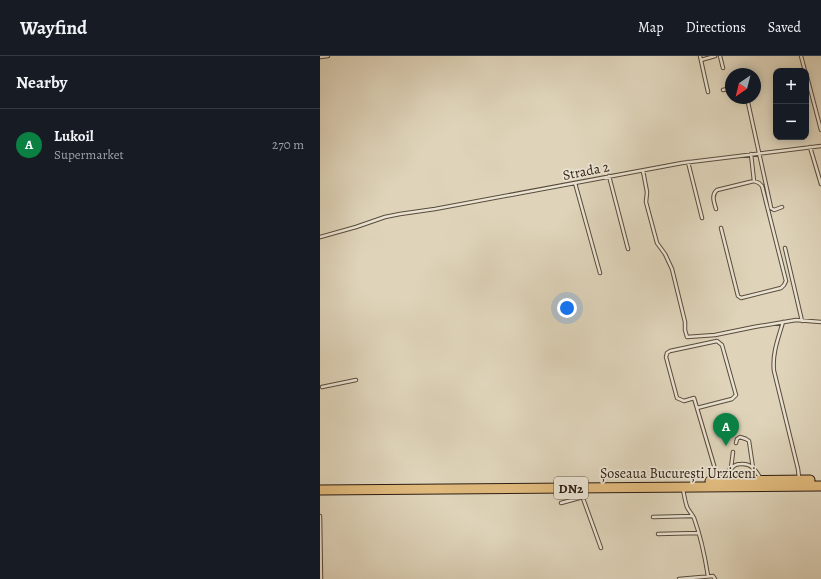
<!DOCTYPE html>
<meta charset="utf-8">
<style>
:root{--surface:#171b24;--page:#20242c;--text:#f1f3f6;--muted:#9ea1a6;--line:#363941;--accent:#0b8043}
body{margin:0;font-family:Alegreya,serif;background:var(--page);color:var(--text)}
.controls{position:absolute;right:12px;top:12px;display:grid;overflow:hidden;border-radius:8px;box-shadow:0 2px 10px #0003}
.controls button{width:36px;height:36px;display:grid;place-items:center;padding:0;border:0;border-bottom:1px solid var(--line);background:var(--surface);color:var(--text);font:20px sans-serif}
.compass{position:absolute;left:405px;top:12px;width:36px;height:36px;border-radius:50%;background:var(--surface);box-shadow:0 2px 10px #0003;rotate:215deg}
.you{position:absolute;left:247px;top:252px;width:14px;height:14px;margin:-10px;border:3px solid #fff;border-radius:50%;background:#1a73e8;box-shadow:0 0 0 6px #1a73e833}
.badge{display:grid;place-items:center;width:26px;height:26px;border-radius:50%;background:var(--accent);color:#fff;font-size:13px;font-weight:700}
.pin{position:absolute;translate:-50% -33px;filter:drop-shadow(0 1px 2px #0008)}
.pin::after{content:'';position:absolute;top:21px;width:14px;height:12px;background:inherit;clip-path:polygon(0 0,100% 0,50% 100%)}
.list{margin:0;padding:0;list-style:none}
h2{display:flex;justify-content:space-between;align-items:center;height:52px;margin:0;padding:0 16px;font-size:17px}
h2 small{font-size:13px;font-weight:400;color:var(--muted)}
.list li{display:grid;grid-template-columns:26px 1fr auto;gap:12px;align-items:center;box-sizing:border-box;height:72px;padding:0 16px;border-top:1px solid var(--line)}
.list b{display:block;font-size:15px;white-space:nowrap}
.list p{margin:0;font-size:13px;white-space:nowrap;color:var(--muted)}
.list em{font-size:13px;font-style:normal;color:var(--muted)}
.map{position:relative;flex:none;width:501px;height:523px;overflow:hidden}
header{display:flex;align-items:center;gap:24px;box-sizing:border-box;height:56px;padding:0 20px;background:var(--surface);border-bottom:1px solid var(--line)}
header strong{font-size:19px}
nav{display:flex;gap:22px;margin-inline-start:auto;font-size:14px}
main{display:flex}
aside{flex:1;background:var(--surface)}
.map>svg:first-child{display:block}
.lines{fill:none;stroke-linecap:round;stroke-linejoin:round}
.lane-casing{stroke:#594b3c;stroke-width:4.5}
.highway-casing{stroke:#2c1d12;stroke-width:11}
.lane{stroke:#eae3d2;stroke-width:2.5}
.highway{stroke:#e0ba7d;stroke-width:9}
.labels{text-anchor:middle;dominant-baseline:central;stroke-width:3.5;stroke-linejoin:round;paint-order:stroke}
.shield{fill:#eae3d2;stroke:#65584c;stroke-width:1}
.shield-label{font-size:13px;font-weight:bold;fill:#2c1d12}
.street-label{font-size:14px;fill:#2c1d12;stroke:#eae3d2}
</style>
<header>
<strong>Wayfind</strong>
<nav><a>Map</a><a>Directions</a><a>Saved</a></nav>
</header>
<main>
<aside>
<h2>Nearby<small></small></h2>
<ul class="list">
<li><span class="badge">A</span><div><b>Lukoil</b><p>Supermarket</p></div><em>270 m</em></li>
</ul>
</aside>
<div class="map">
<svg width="501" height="523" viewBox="0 0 501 523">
<rect width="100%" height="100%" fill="#dfd4ba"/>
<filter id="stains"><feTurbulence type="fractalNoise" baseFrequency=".005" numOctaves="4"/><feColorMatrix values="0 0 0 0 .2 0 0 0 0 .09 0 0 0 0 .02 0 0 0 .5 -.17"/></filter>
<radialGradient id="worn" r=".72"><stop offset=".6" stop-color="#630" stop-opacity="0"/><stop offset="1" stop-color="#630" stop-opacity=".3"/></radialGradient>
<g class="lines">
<g class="lane-casing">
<path id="lane" d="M380,0L388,36
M400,0L403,12
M481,0L485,15
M0,1L8,0
M381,4L395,0
M486,17L501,74
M403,34L411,32
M427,42L450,147L451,152L454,154L462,151
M490,91L501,128
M368,106L382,162
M323,115L327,136L326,146L337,187L345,198L352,213L365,266V274L367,281L395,279L434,271L476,264L501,266
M289,120L308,193
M255,127L280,217
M396,153C394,146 391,139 397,134L434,125L431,98
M401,172L418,240L421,242L461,232L464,229L466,225L442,130L439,127L434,125
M0,181L36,171L65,161L80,158L115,153L362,107L501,90
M465,192L482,265
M463,266C458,283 452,298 454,315L478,413L479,422
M2,331L36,324
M377,352L412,343L416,339L402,289L397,285L350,295L347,297L346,301L357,342L364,345L374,342C382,369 390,396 398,423
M416,387L417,383L420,381L426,383L429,385L433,412
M411,412L413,396
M402,421C406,418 408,414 412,412C414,409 417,408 421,408C432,407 436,415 441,423
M363,433C364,439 365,445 367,451C369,455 372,458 374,462C381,481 385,501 388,520
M260,434L281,492
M241,447L263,441
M0,460L1,523
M333,461L372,460
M338,478L378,477
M359,523L393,520L395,523"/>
</g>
<g class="highway-casing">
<path id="highway" d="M390,425L490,424
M0,434L501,430"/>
</g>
<use href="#lane" class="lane"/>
<use href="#highway" class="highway"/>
</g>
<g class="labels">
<rect class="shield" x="234" y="421" width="34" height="22" rx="3"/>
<g class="shield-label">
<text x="251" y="432">DN2</text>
</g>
<g class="street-label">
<text transform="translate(266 115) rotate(-11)">Strada 2</text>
<text x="358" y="417">Șoseaua București Urziceni</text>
</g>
</g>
<rect width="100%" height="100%" filter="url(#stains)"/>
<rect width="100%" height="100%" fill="url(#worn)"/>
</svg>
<div class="controls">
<button>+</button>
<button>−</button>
</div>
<svg class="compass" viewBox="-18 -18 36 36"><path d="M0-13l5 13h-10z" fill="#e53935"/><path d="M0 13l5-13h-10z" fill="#9ea1a6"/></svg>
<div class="you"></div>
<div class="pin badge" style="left:406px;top:390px">A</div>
</div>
</main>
